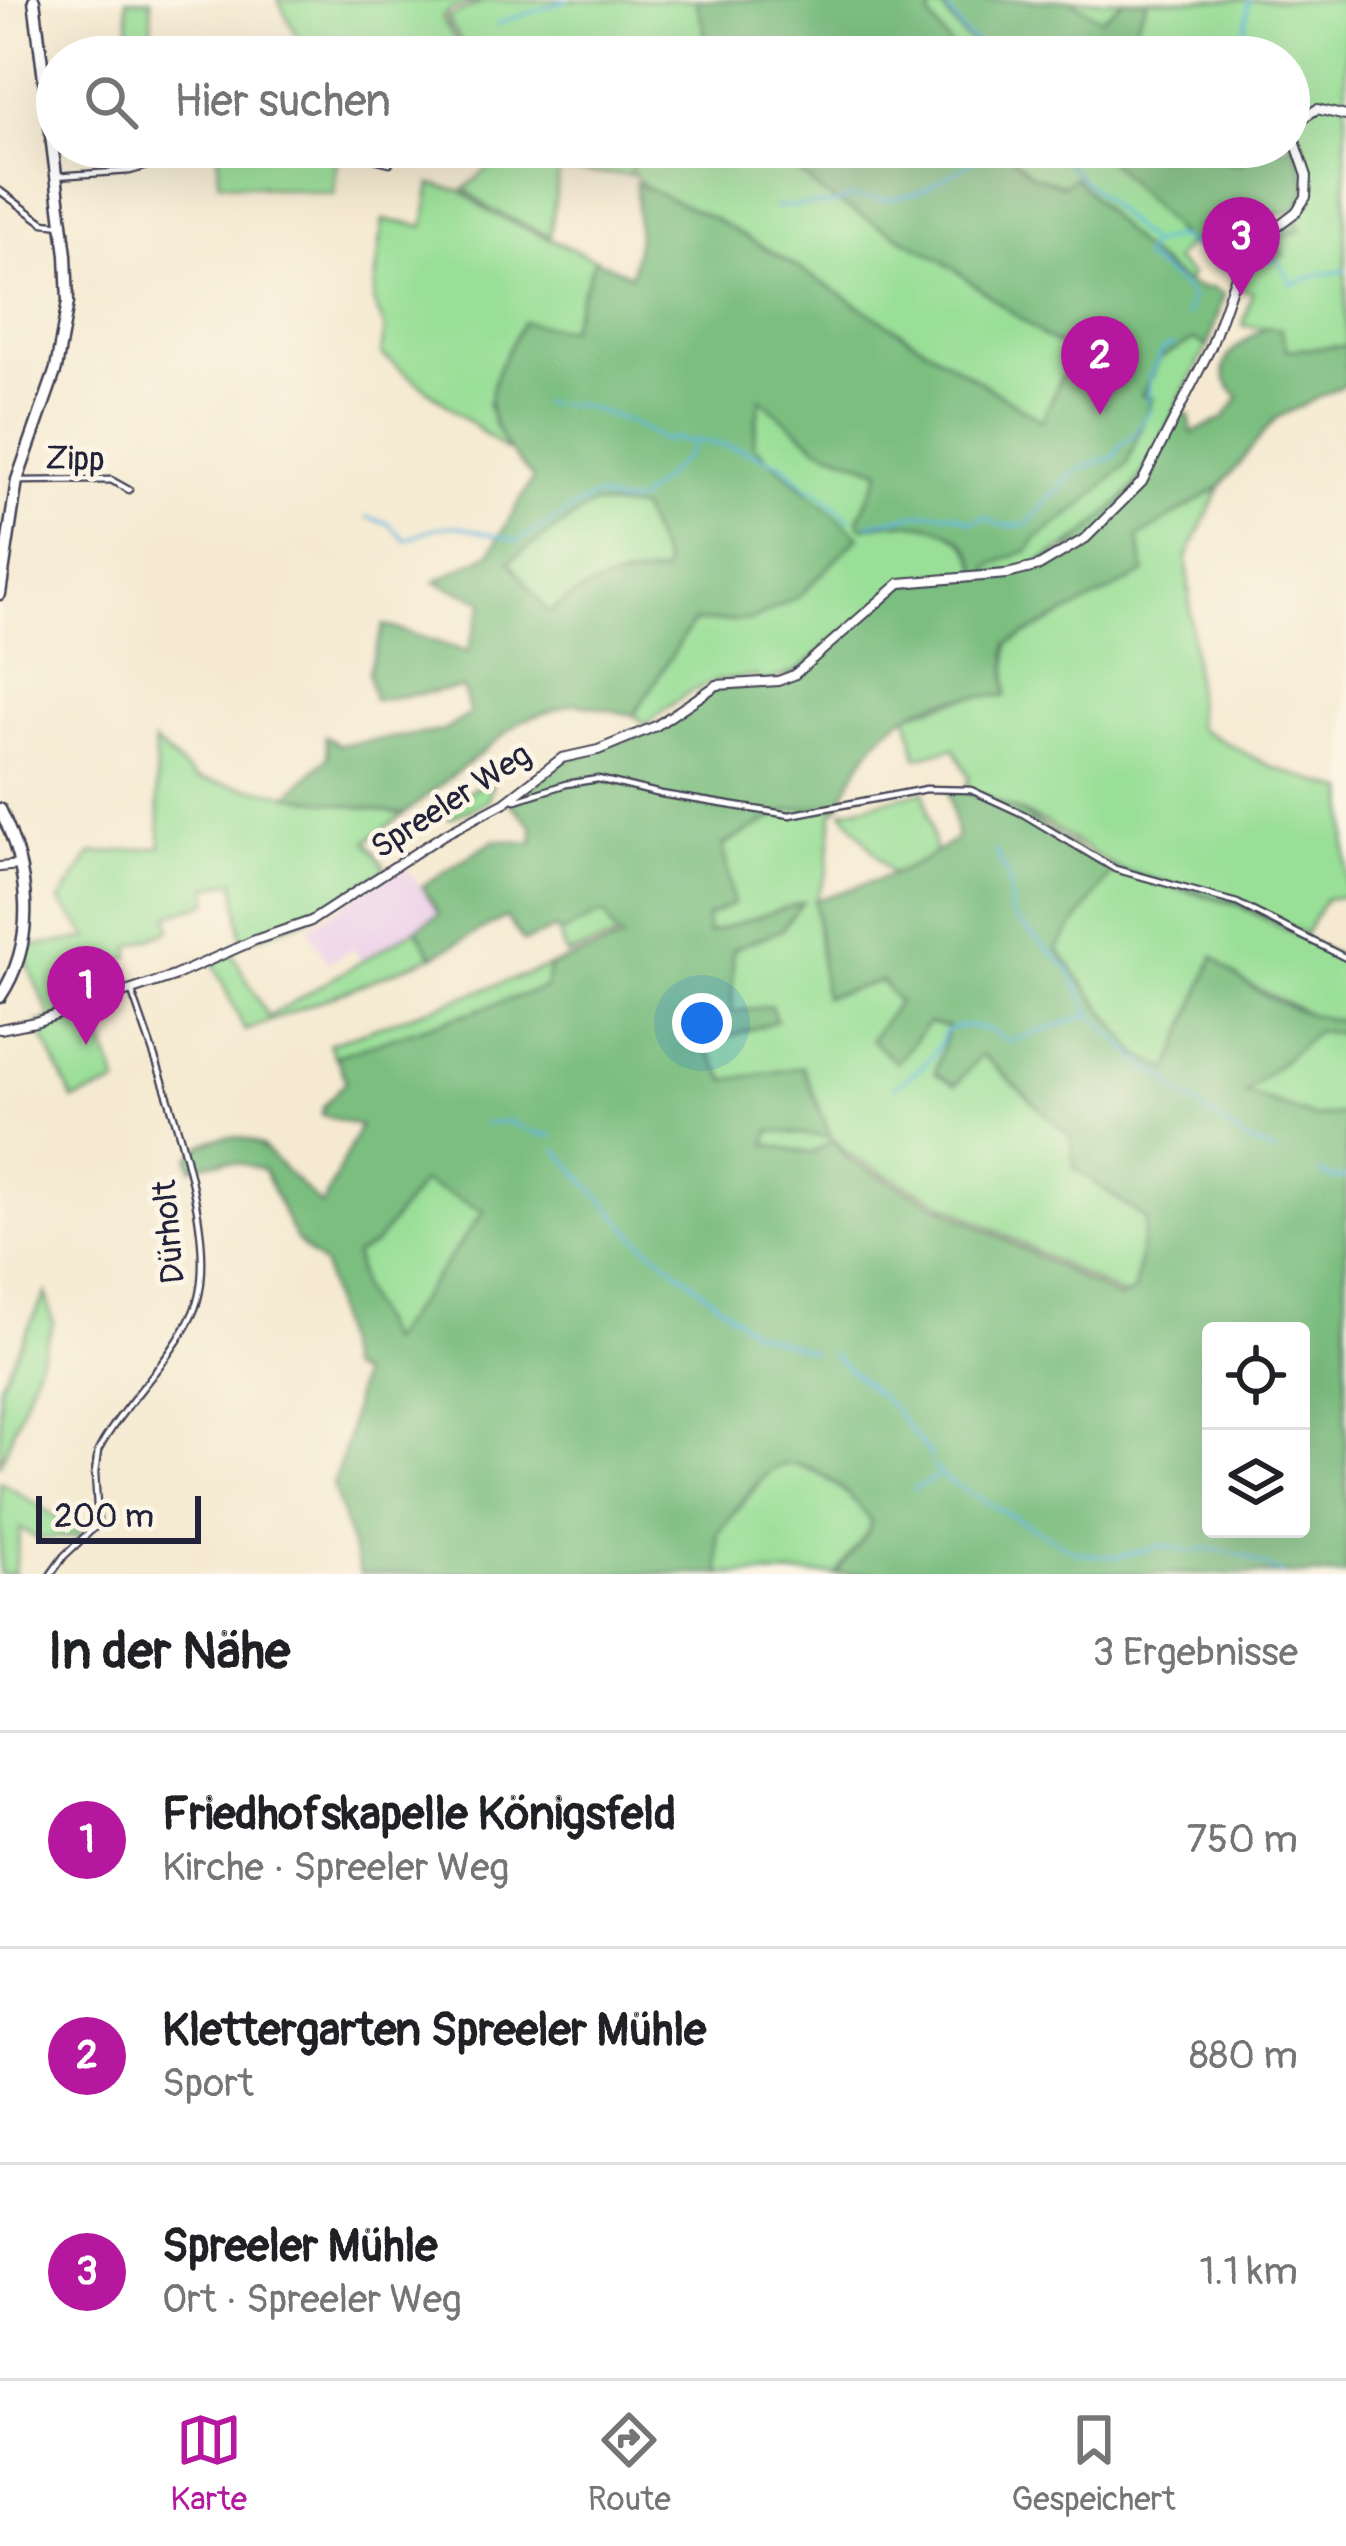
<!DOCTYPE html>
<html lang="de">
<meta charset="utf-8">
<style>
:root{--surface:#fff;--page:#f2f2f2;--text:#202124;--muted:#757577;--line:#e0e0e0;--accent:#b5179e}
body{margin:0;font-family:Pangolin,sans-serif;background:var(--page);color:var(--text)}
.controls{position:absolute;right:36px;bottom:36px;display:grid;overflow:hidden;border-radius:12px;box-shadow:0 12px 48px #0002}
.controls button{width:108px;height:108px;display:grid;place-items:center;padding:0;border:0;border-bottom:3px solid var(--line);background:var(--surface);color:var(--text);font:60px sans-serif}
.scale{position:absolute;left:36px;bottom:30px;width:165px;box-sizing:border-box;padding-left:12px;border:6px solid #22223b;border-top:0;font-size:33px;line-height:42px;white-space:nowrap;color:#22223b;-webkit-text-stroke:9px #fcf5e5;paint-order:stroke}
.you{position:absolute;left:702px;top:1023px;width:42px;height:42px;margin:-30px;border:9px solid #fff;border-radius:50%;background:#1a73e8;box-shadow:0 0 0 18px #1a73e833}
.badge{display:grid;place-items:center;width:78px;height:78px;border-radius:50%;background:var(--accent);color:#fff;font-size:39px;font-weight:700}
.pin{position:absolute;translate:-50% -99px;filter:drop-shadow(0 3px 6px #0008)}
.pin::after{content:'';position:absolute;top:63px;width:42px;height:36px;background:inherit;clip-path:polygon(0 0,100% 0,50% 100%)}
.list{margin:0;padding:0;list-style:none}
h2{display:flex;justify-content:space-between;align-items:center;height:156px;margin:0;padding:0 48px;font-size:51px}
h2 small{font-size:39px;font-weight:400;color:var(--muted)}
.list li{display:grid;grid-template-columns:78px 1fr auto;gap:36px;align-items:center;box-sizing:border-box;height:216px;padding:0 48px;border-top:3px solid var(--line)}
.list b{display:block;font-size:45px;white-space:nowrap}
.list p{margin:0;font-size:39px;white-space:nowrap;color:var(--muted)}
.list em{font-size:39px;font-style:normal;color:var(--muted)}
.icon{flex:none;width:66px;height:66px;fill:none;stroke:currentColor;stroke-width:2;stroke-linecap:round;stroke-linejoin:round}
.map{position:relative;flex:none;width:1346px;height:1574px;overflow:hidden}
.search{position:absolute;background:var(--surface);box-shadow:0 12px 48px #0002;left:36px;right:36px;top:36px;height:132px;display:flex;align-items:center;gap:30px;box-sizing:border-box;padding:0 42px;border-radius:66px;color:var(--muted);font-size:45px}
.sheet{height:804px;background:var(--surface)}
nav{display:flex;justify-content:space-around;align-items:center;box-sizing:border-box;height:168px;border-top:3px solid var(--line);background:var(--surface);font-size:33px;color:var(--muted)}
nav a{display:grid;justify-items:center;gap:6px}
nav .on{color:var(--accent)}
.map>svg:first-child{display:block}
.built{fill:#ecd1ea}
.green{fill:#9adf98;stroke:#5e806a;stroke-width:3}
.forest{fill:#7bbe80;stroke:#4e705e;stroke-width:3;fill-rule:evenodd}
.lines{fill:none;stroke-linecap:round;stroke-linejoin:round}
.stream{stroke:#63b8e0;stroke-width:3}
.street-casing{stroke:#424052;stroke-width:9}
.secondary-casing{stroke:#424052;stroke-width:12}
.primary-casing{stroke:#424052;stroke-width:15}
.street{stroke:#fff;stroke-width:4.5}
.secondary{stroke:#fff;stroke-width:8}
.primary{stroke:#fff;stroke-width:10}
.labels{text-anchor:middle;dominant-baseline:central;stroke-width:10;stroke-linejoin:round;paint-order:stroke}
.street-label{font-size:33px;fill:#22223b;stroke:#fcf5e5}
</style>
<div class="map">
<svg width="1346" height="1574" viewBox="0 0 1346 1574">
<rect width="100%" height="100%" fill="#fcf5e5"/>
<filter id="ink" filterUnits="userSpaceOnUse"><feTurbulence type="fractalNoise" baseFrequency=".00833" numOctaves="2"/><feDisplacementMap in="SourceGraphic" scale="24" xChannelSelector="R" yChannelSelector="G"/><feConvolveMatrix kernelMatrix="1 2 1 2 8 2 1 2 1" color-interpolation-filters="sRGB"/></filter>
<filter id="wash" filterUnits="userSpaceOnUse"><feTurbulence type="fractalNoise" baseFrequency=".004" numOctaves="4" result="noise"/><feDisplacementMap in="SourceGraphic" scale="48" xChannelSelector="R" yChannelSelector="G"/><feGaussianBlur stdDeviation="2.7" result="paint"/><feColorMatrix in="noise" values="0 0 0 0 0 0 0 0 0 0 0 0 0 0 0 0 0 1.4 0 .05"/><feComposite in="paint" operator="in"/></filter>
<g filter="url(#wash)">
<rect width="100%" height="100%" fill="#f5ead1"/>
<path class="built" d="M404,865L440,914L362,962L353,949L328,963L308,928Z"/>
<path class="green" d="M126,0H151L152,57H132Z
M278,0H480L450,10L442,18L466,57H448L430,50L422,57H308Z
M487,0H696L711,57H470L447,18Z
M1067,0H1124L1102,19L1093,15L978,48L995,57H959L929,16L933,8Z
M1148,0H1346V346L1286,350L1281,329L1243,326L1252,292L1232,288C1241,270 1254,254 1275,258L1278,238L1294,232L1297,223L1295,142L1289,140V57H1132L1133,32Z
M490,147H637L630,175L559,171L550,236L490,209L465,189L498,160Z
M640,147H741L760,159L787,161L823,194L944,262L1042,335L1073,352L1043,421L799,268L713,218L651,192L631,172Z
M1001,147H1251L1249,155L1239,164L1213,157L1204,148L1172,229L1188,244L1174,260L1191,275L1186,284L1062,185L1031,175Z
M218,148L337,151L334,194L219,182Z
M431,184L462,191L489,212L595,259L568,330L487,404L508,452L381,354L385,329L373,301L383,220L424,226Z
M1194,339L1208,346L1178,402L1158,450L1133,488L1092,530L1030,568L988,574V566L1029,550L1035,540L1080,507L1127,464L1152,399L1143,396L1160,358Z
M760,398L818,447L882,471L858,519C905,525 969,516 978,574L806,668L759,684L756,676L720,680L689,692L645,725L634,715L693,622L752,620L800,596L858,537L753,445Z
M1221,486L1187,557L1198,728L1272,767L1346,791V896L1325,899L1305,934L1237,902L1118,869L1046,823L966,788L969,777L954,748L917,758L907,714L977,695H1006L1008,644L1144,573L1138,538Z
M593,504L640,509L666,567L662,573C614,578 587,582 549,614L508,561Z
M154,742L196,779L404,814L367,841L386,869L306,919L242,943L235,881L209,887L208,903L169,915L171,930L130,947V956L101,971L89,961L55,986L67,1009L91,1006L118,1084L73,1100L37,1024L51,1018L25,959L29,946L89,938L60,901L91,854L161,847Z
M481,784L492,785L488,801L450,818L444,815L447,805Z
M924,791L936,855L892,875L842,811Z
M840,804L833,812L827,873L815,900L824,997L881,981L898,1002L871,1040L897,1062L928,1022L948,1027L936,1074L956,1085L981,1054L1072,1138L1115,1198L1146,1219L1134,1292L1124,1296L852,1157L834,1140L812,1154L765,1144L769,1131L725,1080L705,1045L776,1021L732,1012L733,948L781,930L801,904L708,934L705,917L733,904L723,846L787,810Z
M1113,871L1237,905L1346,960V1020L1320,1019L1236,978L1168,1071L1138,1055L1057,949Z
M601,914L606,916L621,936L566,955L559,934Z
M416,929L433,956L245,1031L213,963L232,953L268,1017Z
M550,966L546,987L335,1058L329,1044Z
M1317,1031L1346,1034V1114L1314,1117L1245,1093Z
M422,1182L484,1211L388,1343L361,1288L355,1254L375,1244Z
M46,1293L53,1324L0,1466V1384Z
M788,1463C816,1467 860,1498 872,1525L868,1532L836,1574H720L717,1535L769,1471Z
M0,1481L85,1536L37,1539L21,1528L14,1574H0Z"/>
<path class="forest" d="M696,0H1070L1102,19L1124,0H1148L1133,32L1132,57H995L964,37L943,9L933,8L929,16L959,57H711Z
M1289,140L1294,141L1307,187L1295,211L1241,221L1190,246L1096,147H1204L1213,157L1239,164L1249,155L1251,147H1289Z
M741,147H1001L1031,175L1062,185L1075,177C1101,206 1174,296 1213,288L1224,295L1208,346L1194,340L1160,358L1142,395L1152,398L1127,464L1080,507L1035,540L1029,550L989,566L988,574L1015,573L1064,553L1142,482L1178,412L1189,415L1192,433L1224,418L1239,397C1204,364 1237,346 1266,327L1281,329L1287,350L1346,346V384L1275,419L1221,486L1138,538L1145,573L1007,644L1006,696C915,694 875,722 840,804L787,810L723,845L733,904L706,917L708,933L803,902L781,930L733,949L732,1012L771,1006L776,1021L705,1045L726,1080L803,1067L831,1137L770,1131L766,1144L812,1154L833,1140L849,1160L1119,1298L1134,1291L1146,1219L1074,1168L1071,1138L982,1054L955,1085L935,1073L948,1027L928,1023L897,1063L871,1040L898,1002L882,981L824,997L815,900C865,884 916,871 957,838L948,790C1010,792 1061,844 1113,871L1057,949L1138,1055L1169,1070L1214,956C1246,989 1299,1019 1346,1020V1034L1317,1031L1246,1093L1314,1117L1346,1114V1574H836L868,1532L871,1521C851,1494 802,1443 767,1474C748,1490 733,1515 717,1535L720,1574H360L333,1485L347,1440L359,1375L347,1369L324,1266L296,1240L264,1171C237,1160 221,1158 192,1168L189,1158C208,1135 234,1131 260,1145L322,1206L360,1126L322,1115L323,1107L346,1081L336,1056L545,988L550,966L622,940L613,931L606,916L601,914L559,934L556,929L524,942L506,917L433,956L416,929L439,914L422,886L495,840L533,843V827L510,803L564,760L657,728L718,687L782,683L905,583L978,575C971,519 907,519 862,527L858,520L881,470L818,447L760,399L753,445L859,536L800,596L751,620L693,622L634,715L575,703L521,721L404,814L287,796L328,757L325,736L339,745L443,731L470,714L463,688L374,700L368,671L384,625L467,652L484,601L435,582L490,553L533,478C472,412 483,394 523,322L568,330L595,259L631,275L638,238L636,183L713,218L799,268L1042,421L1072,352L1042,335L944,262L823,194L787,161L760,159ZM593,504L640,509L666,567L663,573C614,578 587,582 549,613L509,561ZM422,1182L484,1211L388,1342L361,1288L355,1255L375,1244ZM1211,1331H1301V1529H1211Z
M1295,216L1301,230L1278,238L1283,255L1257,260L1253,267L1240,272L1259,242Z"/>
<g class="lines">
<path class="stream" d="M941,0L966,36L1000,57
M1249,0L1245,30L1263,57
M497,24L568,0
M1049,147L1150,244
M774,207L832,204L851,197L885,200L918,193L999,147
M1150,244L1179,236L1217,267L1230,270
M1149,246L1143,257L1184,287L1191,298L1187,315
M1240,275L1264,261H1279L1292,284L1320,274L1346,271
M542,402C553,407 559,402 571,404C601,410 638,424 664,441L671,438L689,442
M1148,403L1149,377L1164,348L1174,345
M367,517L388,523L406,540L436,528L456,526L519,541L595,496L618,503L637,502L689,454L694,440L742,449L784,465L808,489L816,490L850,520
M868,524C898,519 947,503 971,522L984,517L1002,526L1027,525L1054,493L1061,491L1063,482L1080,469L1114,457L1121,444L1133,437L1150,409
M995,851L1008,876
M1009,880L1012,916L1069,969L1091,1014
M894,1087C917,1071 936,1060 944,1032C963,1020 992,1028 1009,1042L1091,1014L1148,1069L1167,1077L1170,1086L1247,1141L1275,1153
M484,1124L508,1121L524,1129
M531,1132L553,1136
M557,1150L636,1237L752,1331L812,1352
M1320,1173L1334,1179L1346,1177
M830,1353L891,1406L932,1458
M932,1465L945,1479L1078,1553L1117,1557L1163,1546L1195,1552L1204,1548L1243,1555L1282,1574
M913,1489L938,1477"/>
</g>
</g>
<g filter="url(#ink)">
<g class="lines">
<g class="street-casing">
<path id="street" d="M285,147L337,150L390,163
M56,176L130,171L214,147
M0,191L44,223L62,225
M18,481L111,480L129,490
M510,798L516,800L566,784L598,779L661,794L790,815L926,789L971,790L1023,814L1115,869L1237,903L1346,958
M51,1574L64,1556L98,1524L95,1473L98,1451C124,1402 170,1363 193,1313C227,1240 156,1064 131,989"/>
</g>
<g class="secondary-casing">
<path id="secondary" d="M0,867L19,865
M0,1029L35,1022L174,976L255,940L311,921L443,835L505,802L562,758L598,750L656,726L717,685L778,681L794,675L900,583L1007,574L1039,566L1086,538L1142,482L1211,347L1239,267L1260,239L1296,212L1306,197L1307,176L1294,138L1297,122L1317,109L1346,116"/>
</g>
<g class="primary-casing">
<path id="primary" d="M0,594L17,480L56,369L68,302L66,255L34,0
M0,809C29,869 38,940 0,997"/>
</g>
<use href="#street" class="street"/>
<use href="#secondary" class="secondary"/>
<use href="#primary" class="primary"/>
</g>
</g>
<g class="labels">
<g class="street-label">
<text transform="translate(75 459) rotate(2)">Zipp</text>
<text transform="translate(451 801) rotate(-33)">Spreeler Weg</text>
<text transform="translate(169 1232) rotate(-95)">Dürholt</text>
</g>
</g>
</svg>
<div class="controls">
<button><svg class="icon" aria-label="locate" viewBox="0 0 24 24"><circle cx="12" cy="12" r="6"/><path d="M12 2v4M12 18v4M2 12h4M18 12h4"/></svg></button>
<button><svg class="icon" aria-label="layers" viewBox="0 0 24 24"><path d="M12 4l9 5-9 5-9-5zM3 14l9 5 9-5"/></svg></button>
</div>
<div class="scale">200 m</div>
<div class="you"></div>
<div class="pin badge" style="left:86px;top:1045px">1</div>
<div class="pin badge" style="left:1100px;top:415px">2</div>
<div class="pin badge" style="left:1241px;top:296px">3</div>
<div class="search"><svg class="icon" aria-label="search" viewBox="0 0 24 24"><circle cx="10" cy="10" r="6"/><path d="M15 15l6 6"/></svg>Hier suchen</div>
</div>
<section class="sheet">
<h2>In der Nähe<small>3 Ergebnisse</small></h2>
<ul class="list">
<li><span class="badge">1</span><div><b>Friedhofskapelle Königsfeld</b><p>Kirche · Spreeler Weg</p></div><em>750 m</em></li>
<li><span class="badge">2</span><div><b>Klettergarten Spreeler Mühle</b><p>Sport</p></div><em>880 m</em></li>
<li><span class="badge">3</span><div><b>Spreeler Mühle</b><p>Ort · Spreeler Weg</p></div><em>1.1 km</em></li>
</ul>
</section>
<nav>
<a class="on"><svg class="icon" aria-label="map" viewBox="0 0 24 24"><path d="M3 6l6-2 6 2 6-2v14l-6 2-6-2-6 2zM9 4v14M15 6v14"/></svg>Karte</a>
<a><svg class="icon" aria-label="directions" viewBox="0 0 24 24"><path d="M12 3l9 9-9 9-9-9zM9 14v-3h6M13 9l2 2-2 2"/></svg>Route</a>
<a><svg class="icon" aria-label="saved" viewBox="0 0 24 24"><path d="M7 4h10v16l-5-4-5 4z"/></svg>Gespeichert</a>
</nav>
